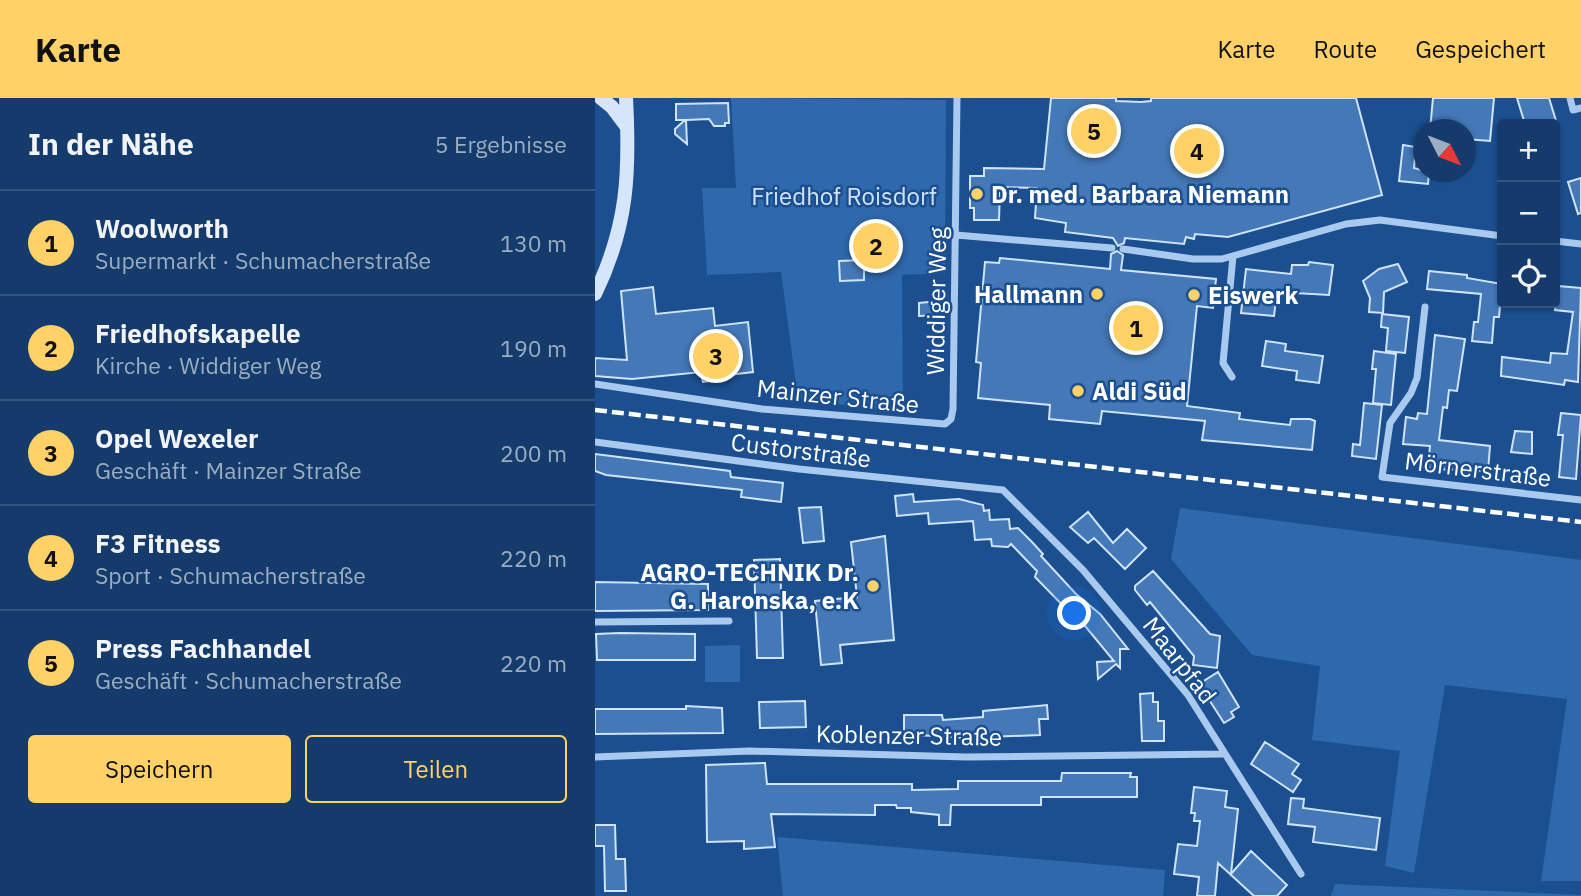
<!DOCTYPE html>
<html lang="de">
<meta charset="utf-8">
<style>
:root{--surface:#143b6b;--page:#214673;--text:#f1f3f6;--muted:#9dadc1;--line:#33557e;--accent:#ffd166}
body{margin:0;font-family:"IBM Plex Sans",sans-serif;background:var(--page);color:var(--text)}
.controls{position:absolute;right:21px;top:21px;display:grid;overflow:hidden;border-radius:7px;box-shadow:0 2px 5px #0004}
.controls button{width:63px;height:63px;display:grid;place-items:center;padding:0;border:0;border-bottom:2px solid var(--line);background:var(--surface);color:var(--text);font:35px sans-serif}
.compass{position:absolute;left:818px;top:21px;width:63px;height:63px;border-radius:50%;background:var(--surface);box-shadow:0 2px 5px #0004;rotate:132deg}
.you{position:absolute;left:480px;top:516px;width:24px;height:24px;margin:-18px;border:5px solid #fff;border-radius:50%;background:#1a73e8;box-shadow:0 0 0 10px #1a73e833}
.badge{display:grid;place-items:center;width:46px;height:46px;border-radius:50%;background:var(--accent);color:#111;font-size:23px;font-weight:700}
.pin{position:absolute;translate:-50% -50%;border:4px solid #fff;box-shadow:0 2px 7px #0006}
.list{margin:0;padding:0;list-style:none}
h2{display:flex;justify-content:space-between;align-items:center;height:91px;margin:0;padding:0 28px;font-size:30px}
h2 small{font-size:23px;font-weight:400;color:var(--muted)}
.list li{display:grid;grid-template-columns:46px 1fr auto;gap:21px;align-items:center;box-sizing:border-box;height:105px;padding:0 28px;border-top:2px solid var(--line)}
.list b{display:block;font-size:26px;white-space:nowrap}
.list p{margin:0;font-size:23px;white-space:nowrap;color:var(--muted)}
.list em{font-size:23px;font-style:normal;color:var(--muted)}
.actions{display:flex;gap:14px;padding:21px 28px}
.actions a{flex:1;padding:16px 0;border:2px solid var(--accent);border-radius:7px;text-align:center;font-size:24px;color:var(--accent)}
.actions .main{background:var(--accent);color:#111}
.icon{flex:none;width:38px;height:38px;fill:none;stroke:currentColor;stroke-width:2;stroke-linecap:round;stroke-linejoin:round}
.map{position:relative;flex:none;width:986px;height:798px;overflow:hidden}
header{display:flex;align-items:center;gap:42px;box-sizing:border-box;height:98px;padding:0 35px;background:var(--accent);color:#111}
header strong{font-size:33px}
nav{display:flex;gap:38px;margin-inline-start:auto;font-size:24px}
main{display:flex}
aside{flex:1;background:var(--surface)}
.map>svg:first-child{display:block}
.green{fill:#2e69ad}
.building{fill:#4478b7;stroke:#cfe3fa;stroke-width:2}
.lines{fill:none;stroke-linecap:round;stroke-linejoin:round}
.street{stroke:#a9c9ee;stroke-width:7}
.secondary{stroke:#d6e6fa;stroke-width:14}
.rail{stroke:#fff;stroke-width:4.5;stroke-dasharray:12 5;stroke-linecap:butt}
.poi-dot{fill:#ffd166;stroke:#1b4f8f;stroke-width:2.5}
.labels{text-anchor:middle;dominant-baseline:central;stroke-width:5;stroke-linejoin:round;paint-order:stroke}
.poi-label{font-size:24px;font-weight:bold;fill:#fff;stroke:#1b4f8f;text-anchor:start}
.park-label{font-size:24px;fill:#cfe3fa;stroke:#1b4f8f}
.street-label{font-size:24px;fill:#fff;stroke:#1b4f8f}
</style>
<header>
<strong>Karte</strong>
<nav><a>Karte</a><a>Route</a><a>Gespeichert</a></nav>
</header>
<main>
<aside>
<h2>In der Nähe<small>5 Ergebnisse</small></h2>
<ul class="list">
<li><span class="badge">1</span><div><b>Woolworth</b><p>Supermarkt · Schumacherstraße</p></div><em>130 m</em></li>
<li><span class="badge">2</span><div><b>Friedhofskapelle</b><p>Kirche · Widdiger Weg</p></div><em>190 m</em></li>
<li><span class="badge">3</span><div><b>Opel Wexeler</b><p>Geschäft · Mainzer Straße</p></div><em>200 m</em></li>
<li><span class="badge">4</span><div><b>F3 Fitness</b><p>Sport · Schumacherstraße</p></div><em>220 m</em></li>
<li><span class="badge">5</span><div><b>Press Fachhandel</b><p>Geschäft · Schumacherstraße</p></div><em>220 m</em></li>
</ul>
<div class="actions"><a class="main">Speichern</a><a>Teilen</a></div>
</aside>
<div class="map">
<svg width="986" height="798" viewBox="0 0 986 798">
<rect width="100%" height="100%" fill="#1b4f8f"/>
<path class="green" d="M136,0L351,2L350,175L307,177L308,314L203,301L186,174L112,177L107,90H141Z
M585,410L986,462V783H946L972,601L850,587L819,775L790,768L805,653L717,642L725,568L657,557L576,461Z
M145,547V584H110V548Z
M182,739L570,772L568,798H188Z
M740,786L986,797V798H736Z"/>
<path class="building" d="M456,0H521V3L546,4L556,3V0H761L787,97L633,139L600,136L599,141L591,139L589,146L530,140L529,145L523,148L518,140L470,134L471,125L440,120L442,90L405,89L404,122H379V110H375V78H389V70L449,71Z
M838,0H899L895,43L871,41V32H835Z
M922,0H954L962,26H930Z
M133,5L134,25H130V28H119L114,21L91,22L92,46L80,36V31L90,22H81V6Z
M808,47L821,49L819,70L834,74L833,86L804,83Z
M986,80V115L983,116L973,84Z
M273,132H288V163H274Z
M522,153L528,157L526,172L621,181L618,210L602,208L592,308L645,315L644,321L695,327L696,321H715L720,323L717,352L607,342L610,323L507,313L505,326L454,321L455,307L383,300L386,265L381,264L390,164L404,165L405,160L515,171L516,156Z
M269,162V182L245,183L244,163Z
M714,164L738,167L734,197L682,194L679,218L646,215L651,171L696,176L697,167H713Z
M803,166L812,184L789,194L788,215L774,214L775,200L768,183L784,171Z
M834,173L872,177V180L907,186L904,219H899L897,245L877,243L879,224H883L886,196L832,191Z
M963,188L986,190L983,284L970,282L969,287L906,278L907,259L955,265L956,255L972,256L978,214L960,212Z
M58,189L61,216L118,210L120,228L153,224L158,274L124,278L125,282L108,284L106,274L37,281L0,278V260L32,262L26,193Z
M343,203L344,217L324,218V205Z
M787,216L814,219L810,255L791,253L793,230L786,229Z
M840,237L870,241L862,293L854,292L852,310L848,309L844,342L895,348L893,373L835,371L833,369L835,348L808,346L811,319L822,321L823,315L832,316Z
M671,243L691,246L690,253L728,258L724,285L701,282L702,273L667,268Z
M779,253L801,256L796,307L778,305L781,271H777Z
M769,305L787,307L781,361L757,358L758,346L765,347Z
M966,315L986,317L981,381L964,379L968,337H963Z
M920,333L937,334V356L916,354Z
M0,356L135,373L136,379L188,385L186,404L146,399L147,392L11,377L0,373Z
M318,396L319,404L364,401L388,407L389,413L394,412L395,422L414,421L415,431L423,430L437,444L448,456L446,458L481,496L505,516L533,551H525V570L521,566L503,581L502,564L519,563L481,517L479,519L440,479L442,473L416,446L413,449L397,448L396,441L380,442L378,423L334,426L333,415L302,418L300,398Z
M226,409L229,443L208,445L204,410Z
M493,414L518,445L532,431L551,450L530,471L499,440L493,445L475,429Z
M290,438L299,542L245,547L247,565L226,567L220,503L262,499L256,444Z
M185,461L188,560H162L159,462Z
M558,473L615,536L625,538L622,570L598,567L599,558L555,504L552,507L540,492V488Z
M0,484L113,486V512L0,513Z
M25,535L100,536V562H2L1,536Z
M623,574L644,609L636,614L639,619L629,625L604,586Z
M558,595V604H563V623H569V643H547L545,596Z
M210,603L211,629L165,630L164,604Z
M452,607L453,621H444L445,637L369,640L309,636V617H347L348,622L388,619V613Z
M91,608L127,610L128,635L0,636V611H91Z
M670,644L704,666L697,676L706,682L698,694L656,666Z
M170,665L172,686H317V692L363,691V683H466L467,675H536L535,679H542V699H446V707H356L355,727H344V717L316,714V710H302L301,707H280V717L176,716L180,749L149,751V743L112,744L111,667Z
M599,689L632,693L630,709L643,711L636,776L656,753L692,787L682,798H659L623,765L620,798H602L604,779L579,776L583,746L602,748L605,723H599L600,715H596Z
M696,700L709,701L708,710L785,720L781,752L718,744L720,729L693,726Z
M0,727H20L21,761H30L31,793H10L9,748H0Z"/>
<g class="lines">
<path class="street" d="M975,0L978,12L986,10
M361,137L517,150
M960,143L986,146
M528,151L598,161H627L751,126L785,122L907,138
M830,209L822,280L816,295L795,325L787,379L986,402
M637,279L628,265L638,158
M0,286L167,311L350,326L356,321L358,311L362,0
M0,344L204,371L408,392L488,472L593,597L706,776
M0,524L134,523
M0,659L154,653L371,659L628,656"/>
<path class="secondary" d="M6,0L17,9L32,29
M0,196C33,128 35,74 31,0"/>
<path class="rail" d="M0,312L986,424"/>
</g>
<g class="poi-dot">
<circle cx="382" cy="96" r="7"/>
<circle cx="502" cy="196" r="7"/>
<circle cx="599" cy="197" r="7"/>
<circle cx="483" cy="293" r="7"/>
<circle cx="278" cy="488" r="7"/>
</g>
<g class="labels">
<g class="poi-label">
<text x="396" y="96">Dr. med. Barbara Niemann</text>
<text x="488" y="196" text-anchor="end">Hallmann</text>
<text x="613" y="197">Eiswerk</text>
<text x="497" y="293">Aldi Süd</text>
<text x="264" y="474" text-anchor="end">AGRO-TECHNIK Dr.<tspan x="264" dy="28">G. Haronska, e.K</tspan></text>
</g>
<g class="park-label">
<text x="249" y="98">Friedhof Roisdorf</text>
</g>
<g class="street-label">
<text transform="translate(341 203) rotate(-89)">Widdiger Weg</text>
<text transform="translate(243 298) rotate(6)">Mainzer Straße</text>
<text transform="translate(206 352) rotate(7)">Custorstraße</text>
<text transform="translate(883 371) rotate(7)">Mörnerstraße</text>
<text transform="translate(585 562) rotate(52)">Maarpfad</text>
<text transform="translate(314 637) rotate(1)">Koblenzer Straße</text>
</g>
</g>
</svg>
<div class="controls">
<button>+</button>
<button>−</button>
<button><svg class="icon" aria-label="locate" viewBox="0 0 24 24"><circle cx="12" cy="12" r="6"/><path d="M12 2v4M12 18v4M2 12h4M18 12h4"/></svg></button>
</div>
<svg class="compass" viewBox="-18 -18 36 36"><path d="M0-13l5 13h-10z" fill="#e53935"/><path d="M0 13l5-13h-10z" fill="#9dadc1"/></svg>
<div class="you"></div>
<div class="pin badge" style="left:541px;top:230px">1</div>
<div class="pin badge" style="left:281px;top:148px">2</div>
<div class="pin badge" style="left:121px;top:258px">3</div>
<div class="pin badge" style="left:602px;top:53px">4</div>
<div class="pin badge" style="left:499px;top:33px">5</div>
</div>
</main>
